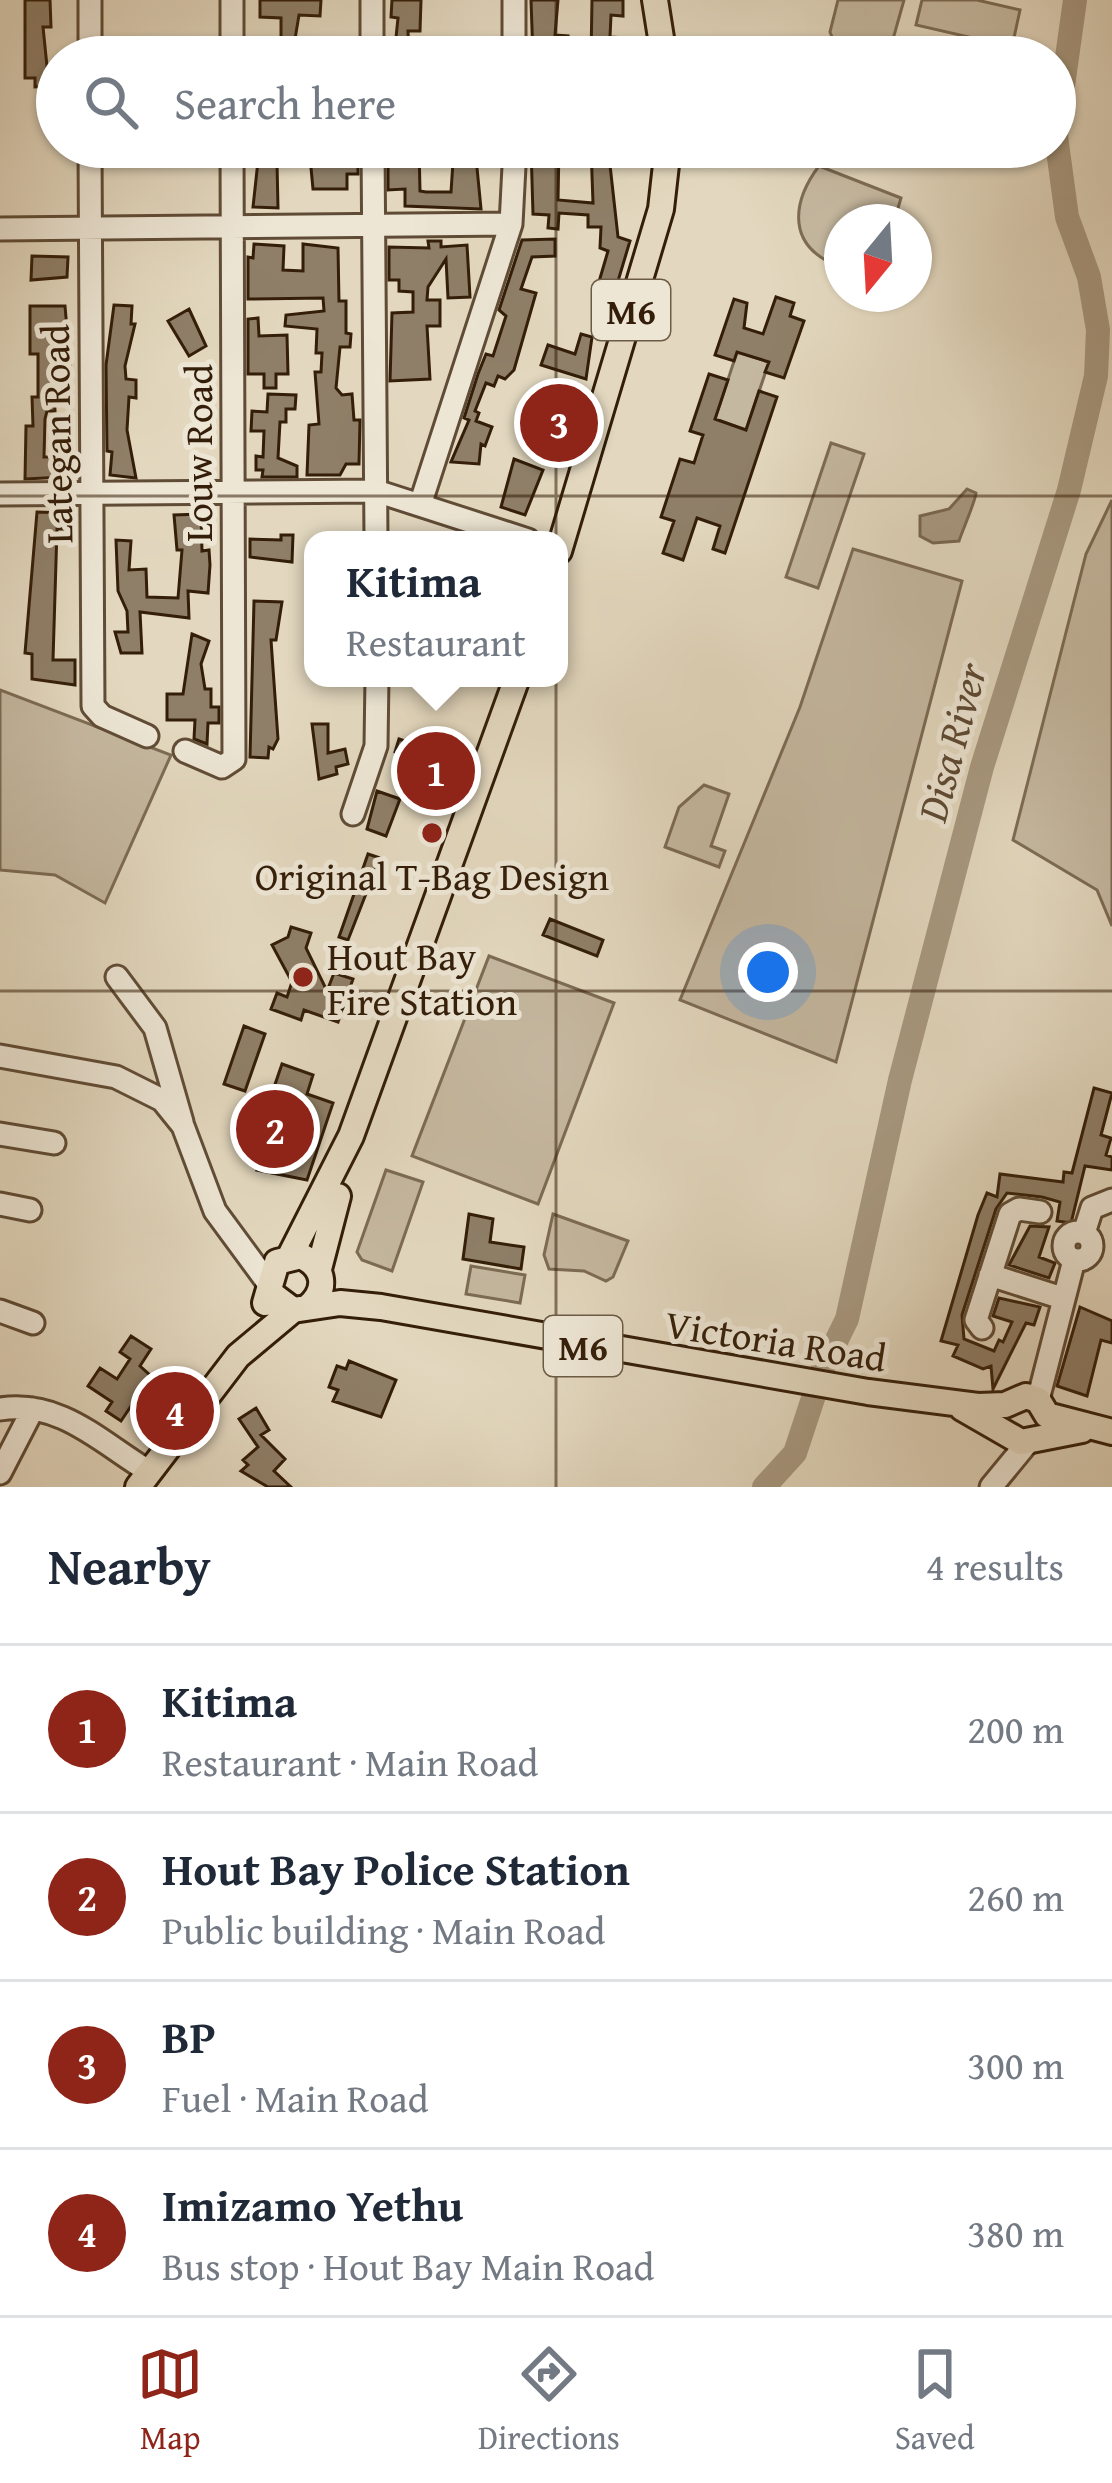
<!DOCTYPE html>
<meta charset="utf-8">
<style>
:root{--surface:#fff;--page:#f6f6f7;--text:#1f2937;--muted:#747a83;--line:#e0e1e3;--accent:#8f2418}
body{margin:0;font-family:"Gentium Book Plus",serif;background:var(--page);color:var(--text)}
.compass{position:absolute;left:824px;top:204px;width:108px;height:108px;border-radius:50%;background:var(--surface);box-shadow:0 3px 9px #0004;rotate:198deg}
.you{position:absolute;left:768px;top:972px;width:42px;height:42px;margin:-30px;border:9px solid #fff;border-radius:50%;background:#1a73e8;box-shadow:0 0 0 18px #1a73e833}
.badge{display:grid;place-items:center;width:78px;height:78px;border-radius:50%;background:var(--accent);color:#fff;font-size:39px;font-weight:700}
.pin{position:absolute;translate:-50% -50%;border:6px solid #fff;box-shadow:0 3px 12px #0006}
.popup{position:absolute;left:304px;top:531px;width:264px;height:156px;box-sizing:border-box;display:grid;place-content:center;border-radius:24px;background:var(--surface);filter:drop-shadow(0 3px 9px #0005);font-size:39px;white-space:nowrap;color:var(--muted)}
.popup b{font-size:45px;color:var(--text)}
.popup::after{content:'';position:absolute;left:50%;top:100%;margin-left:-24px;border:24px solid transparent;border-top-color:var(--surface)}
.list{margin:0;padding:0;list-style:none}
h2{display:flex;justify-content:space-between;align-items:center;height:156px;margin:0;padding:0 48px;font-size:51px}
h2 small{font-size:39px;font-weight:400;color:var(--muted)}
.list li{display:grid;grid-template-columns:78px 1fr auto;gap:36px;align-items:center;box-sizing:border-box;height:168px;padding:0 48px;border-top:3px solid var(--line)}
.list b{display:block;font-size:45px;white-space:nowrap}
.list p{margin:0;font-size:39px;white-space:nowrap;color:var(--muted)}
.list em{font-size:39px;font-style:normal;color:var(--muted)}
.icon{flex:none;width:66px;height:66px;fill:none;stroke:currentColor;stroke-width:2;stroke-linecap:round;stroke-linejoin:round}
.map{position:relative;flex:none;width:1112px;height:1487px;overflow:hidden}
.search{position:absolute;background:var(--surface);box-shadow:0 3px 9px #0004;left:36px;right:36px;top:36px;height:132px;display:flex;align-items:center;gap:30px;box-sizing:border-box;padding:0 42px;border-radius:66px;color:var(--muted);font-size:45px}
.sheet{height:828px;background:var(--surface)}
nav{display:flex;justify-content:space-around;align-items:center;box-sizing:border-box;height:168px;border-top:3px solid var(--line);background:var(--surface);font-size:33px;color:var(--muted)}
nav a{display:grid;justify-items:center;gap:6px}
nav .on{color:var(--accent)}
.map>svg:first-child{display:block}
.green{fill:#c5b8a0;stroke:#7c6b54;stroke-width:3}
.water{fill:#a89981;stroke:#7a6851;stroke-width:3}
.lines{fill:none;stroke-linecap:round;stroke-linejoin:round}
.river{stroke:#a89981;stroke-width:24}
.building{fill:#8f7f68;stroke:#341e09;stroke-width:3}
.minor-casing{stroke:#604c36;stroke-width:27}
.major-casing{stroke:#341e09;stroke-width:30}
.minor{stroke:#ede6d5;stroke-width:21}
.major{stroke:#e3d8bf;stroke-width:24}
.grid{fill:none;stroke:#341e09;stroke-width:3;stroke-opacity:0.55}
.poi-dot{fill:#8f2418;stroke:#ede6d5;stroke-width:4.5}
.labels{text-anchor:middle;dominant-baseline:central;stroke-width:10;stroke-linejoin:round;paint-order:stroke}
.shield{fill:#ede6d5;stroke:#6c5a46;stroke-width:3}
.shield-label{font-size:36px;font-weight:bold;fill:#341e09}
.street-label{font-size:39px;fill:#341e09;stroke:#ede6d5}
.poi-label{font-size:39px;fill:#341e09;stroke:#ede6d5}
.water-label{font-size:42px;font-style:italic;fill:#5d4933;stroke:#ede6d5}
</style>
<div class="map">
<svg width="1112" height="1487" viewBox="0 0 1112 1487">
<rect width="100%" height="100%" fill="#e3d8bf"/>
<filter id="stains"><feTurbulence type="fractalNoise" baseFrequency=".00167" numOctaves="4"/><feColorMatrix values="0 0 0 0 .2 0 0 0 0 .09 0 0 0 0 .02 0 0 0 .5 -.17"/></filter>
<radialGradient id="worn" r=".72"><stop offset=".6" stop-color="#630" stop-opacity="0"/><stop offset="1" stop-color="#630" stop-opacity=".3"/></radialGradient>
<path class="green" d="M838,0H904L888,57L834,42L830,32Z
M922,0H977L1020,10L1012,47L916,25Z
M819,166L901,198L894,222H842V257L827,261C787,239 794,199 819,166Z
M737,352L769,362L746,430L715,419Z
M831,443L864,454L818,588L786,577Z
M1112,500V926L1097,890L1013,840L1086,554Z
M853,549L962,581L836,1062L680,1000L800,707Z
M0,690L171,755L105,903L55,875L0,870Z
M704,785L729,794L711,846L725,851L719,867L665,847L679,807Z
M489,956L614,1003L538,1204L412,1156Z
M386,1170L423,1182L392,1271L362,1260L357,1252Z
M553,1214L628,1241L613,1277L606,1281L584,1271L549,1269L544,1255Z
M471,1266L525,1275L520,1303L466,1294Z"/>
<path class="water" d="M967,489L976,493C977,497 961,534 959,541L933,543L920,536V516L949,509Z"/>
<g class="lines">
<path class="river" d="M764,1487L795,1453L823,1368L847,1319L900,1080L982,767L1069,490L1096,376L1098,330L1089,277L1067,217L1056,136L1075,0"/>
</g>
<path class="building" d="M25,0H50L51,27H43L49,86L35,87V78H25Z
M260,0H321L320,16L299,15L292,57H271V40H281V18L260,17Z
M392,0H421L420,31H408L409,57H394L398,18L391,17Z
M531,0H558L555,35L568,36L567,49L559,48L558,57H533Z
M592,0H623V16L611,15L610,37L625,38V49L612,48V56L591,57Z
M309,147H321V164L358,158V174H347V189H313Z
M388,147H419L420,191L426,192H451L454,147H475L481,209L405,206V189L388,190Z
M531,147H559L558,200L593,203L591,147H608L618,237L630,241L615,291L598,285L608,251L600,248L601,227H588V215L559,213L558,229L548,228L549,215L533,214Z
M258,161L277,163L278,208L253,207Z
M555,239V256L532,257L521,289L536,293L514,370L505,379L498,376L494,386L486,383L475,411L479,413L476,421L492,427L485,446L481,444L479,464L451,462L469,420L464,418L478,374L486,354L493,356L506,316L499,310L522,240Z
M428,241H441V247L467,245L470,297L448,298L446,259L428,287L427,300H440V326H427L430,379L390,381L392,313L413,312V292L399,291V280H389V247L429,248Z
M254,244L284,246L283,270L303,271V244L338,248L339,301H346V333L351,334L350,347H340L336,388L342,395L352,394L354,420H360L359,464H346L340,475H307L309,425L319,424L315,372H321L322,353H316L317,329L285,326L286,315L324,311L323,298L248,299V257L253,258Z
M32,256L68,257L67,277L31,280Z
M776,297L794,303L790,316L804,321L784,378L765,372L769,362L737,352L734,361L715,355L734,299L747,303L744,328L763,334Z
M114,305L132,306L131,324H135L125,366L126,379L136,380V398L129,397L127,430L136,478L110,475L112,452L107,451L106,365Z
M30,306H65L72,387L54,388L55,411H47L45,419L44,457H63L64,477L25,479L26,426H33L32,397H38V354H30Z
M189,309L206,346L189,356L168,321Z
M258,318L259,336L287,335L288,374H276V388H264V374H248V319Z
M581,334L592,337L586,379L541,365L548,345L575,354Z
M709,374L728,380L715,419L746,430L759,391L777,397L725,553L713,549L720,526L697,518L683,560L663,553L674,521L661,517L680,459L694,463L703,435L690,431Z
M268,394L296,395L295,409H286V422H280L278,458L297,466V477H262L263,470H256V456L263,457L264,431H251L252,411L267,412Z
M547,401L578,411L567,444L537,435Z
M514,459L543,470L525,515L501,507Z
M37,512L64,513L63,529H57L53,660H75V685L32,679V654L25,653Z
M201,514L202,551L209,550L210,565L208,593L188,591L189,618L140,612L142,653H121L115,632H128L127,611L118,591L116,540L131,541L129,570L146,569L147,597L178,598L182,550H177L174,515Z
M281,535H293L292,562L250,557V539L281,540Z
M254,601L282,602L276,640H271L278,739L273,749L269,747L268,758L250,757Z
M192,634L209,641L201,664L205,689H211V707H219V723H208L207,744L194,739L195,720H167V694H183Z
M312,724H328V753L345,749L348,764L336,767L337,774L319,779Z
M399,739L431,750L434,741L448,746L445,754L469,763L455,801L420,787L426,768L395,752Z
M377,791L400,799L386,836L367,829Z
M368,854L380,858L348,940L339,937Z
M550,919L603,940L597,956L543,935Z
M291,927L311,933L306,948L327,991L334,973L353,979L338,1022L304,1010L301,1020L271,1009L277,993L287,997L292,982L272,945L288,937Z
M244,1026L265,1034L245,1091L224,1084Z
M282,1064L313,1075L307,1094L333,1103L307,1180L257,1170L267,1141L257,1137Z
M1094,1088L1112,1093L1101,1135L1111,1138L1106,1155L1112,1157V1170L1085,1166L1071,1223L1057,1221L1060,1202L1042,1197L1007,1193L996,1209L962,1315L964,1339L994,1351L999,1340L1003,1342L1012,1322L993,1316L999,1298L1040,1307L1034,1325L1026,1323L993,1389L991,1366L983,1369L953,1356L958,1345L941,1341L978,1215L987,1193L997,1197L1000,1174L1063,1182L1064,1172L1072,1173Z
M469,1214L493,1219L490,1242L524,1247L521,1269L463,1259Z
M1030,1226L1049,1227L1039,1257L1055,1263L1049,1278L1009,1265Z
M1080,1307L1112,1321V1343L1101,1340L1087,1396L1057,1386Z
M131,1336L151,1349L140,1366L151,1376L121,1421L106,1411L112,1402L88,1386L100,1368L117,1379L130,1359L120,1352Z
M349,1361L396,1380L381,1417L333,1401L338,1390L329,1387L337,1366L346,1369Z
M256,1408L269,1430L261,1435L285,1459L274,1471L291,1487H268L241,1471L248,1465L243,1460L258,1447L239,1419Z"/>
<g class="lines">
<g class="minor-casing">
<path id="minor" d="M90,0V57
M232,0V57
M372,0V57
M514,0V57
M90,147L93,706L102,716L147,736
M373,147L376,540
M0,229L511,224
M0,494L376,491L528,540
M421,502L511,224L515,147
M185,751L222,767L234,759L232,147
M353,814L376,746L377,678
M117,977L155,1028L182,1122
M0,1056L116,1077L162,1100L183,1126L215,1211L268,1283
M0,1134L54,1143
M0,1204L30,1210
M1064 1246a14 14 0 1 1 28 0a14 14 0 1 1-28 0Z
M1084,1233L1092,1208L1112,1200
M990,1275L1062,1298
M0,1311L33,1323
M982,1328L976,1320L1010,1214L1019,1209L1040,1212
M1038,1400L1074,1260
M0,1409C62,1400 101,1443 150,1472
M0,1473L33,1409
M991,1487L1028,1442"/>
</g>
<g class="major-casing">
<path id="major" d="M655,0L664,57
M559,551L661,209L668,147
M290,1256L351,1136L517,678
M319,1269L338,1196
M269,1292L293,1310L340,1303L381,1307L868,1392L978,1406L1005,1405L1026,1396L1038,1400L1047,1415L1112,1432
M265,1303L277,1262L301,1256C325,1267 328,1290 308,1307
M962,1408L1021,1442L1082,1430
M138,1487L238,1356L293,1310"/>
</g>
<use href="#minor" class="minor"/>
<use href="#major" class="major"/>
</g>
<path class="grid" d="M556,0V57M556,147V1487M0,496H1112M0,991H1112"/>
<g class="poi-dot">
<circle cx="432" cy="833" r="12"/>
<circle cx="303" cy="977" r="12"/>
</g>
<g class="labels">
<g class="shield">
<rect x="592" y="280" width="78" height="60" rx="9"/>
<rect x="544" y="1316" width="78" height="60" rx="9"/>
</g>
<g class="shield-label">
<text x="631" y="310">M6</text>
<text x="583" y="1346">M6</text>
</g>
<g class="street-label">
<text transform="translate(56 434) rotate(-91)">Lategan Road</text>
<text transform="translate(197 453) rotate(-90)">Louw Road</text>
<text transform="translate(776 1340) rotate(9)">Victoria Road</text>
</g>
<g class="poi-label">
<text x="432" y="875">Original T-Bag Design</text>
<text x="327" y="955" text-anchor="start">Hout Bay<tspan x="327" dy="45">Fire Station</tspan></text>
</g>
<g class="water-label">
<text transform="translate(951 742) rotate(-75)">Disa River</text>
</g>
</g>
<rect width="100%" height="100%" filter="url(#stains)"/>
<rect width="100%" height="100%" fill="url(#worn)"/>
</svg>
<svg class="compass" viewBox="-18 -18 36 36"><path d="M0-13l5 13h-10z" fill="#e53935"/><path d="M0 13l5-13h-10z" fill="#747a83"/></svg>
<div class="you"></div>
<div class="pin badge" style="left:436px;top:771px">1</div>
<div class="popup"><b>Kitima</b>Restaurant</div>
<div class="pin badge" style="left:275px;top:1129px">2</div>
<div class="pin badge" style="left:559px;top:423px">3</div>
<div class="pin badge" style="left:175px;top:1411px">4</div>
<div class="search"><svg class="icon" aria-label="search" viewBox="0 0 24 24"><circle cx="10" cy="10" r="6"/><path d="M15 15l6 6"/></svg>Search here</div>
</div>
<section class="sheet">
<h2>Nearby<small>4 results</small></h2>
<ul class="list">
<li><span class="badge">1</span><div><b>Kitima</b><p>Restaurant · Main Road</p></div><em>200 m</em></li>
<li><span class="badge">2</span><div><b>Hout Bay Police Station</b><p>Public building · Main Road</p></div><em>260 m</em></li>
<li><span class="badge">3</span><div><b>BP</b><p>Fuel · Main Road</p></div><em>300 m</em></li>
<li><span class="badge">4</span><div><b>Imizamo Yethu</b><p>Bus stop · Hout Bay Main Road</p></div><em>380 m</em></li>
</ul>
</section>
<nav>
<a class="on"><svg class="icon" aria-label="map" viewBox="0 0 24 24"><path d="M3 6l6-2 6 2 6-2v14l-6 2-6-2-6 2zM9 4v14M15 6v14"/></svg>Map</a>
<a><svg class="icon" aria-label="directions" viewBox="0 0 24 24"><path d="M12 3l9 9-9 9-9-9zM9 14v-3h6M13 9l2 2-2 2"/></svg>Directions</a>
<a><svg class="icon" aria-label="saved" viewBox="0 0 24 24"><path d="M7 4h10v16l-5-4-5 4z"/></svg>Saved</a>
</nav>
